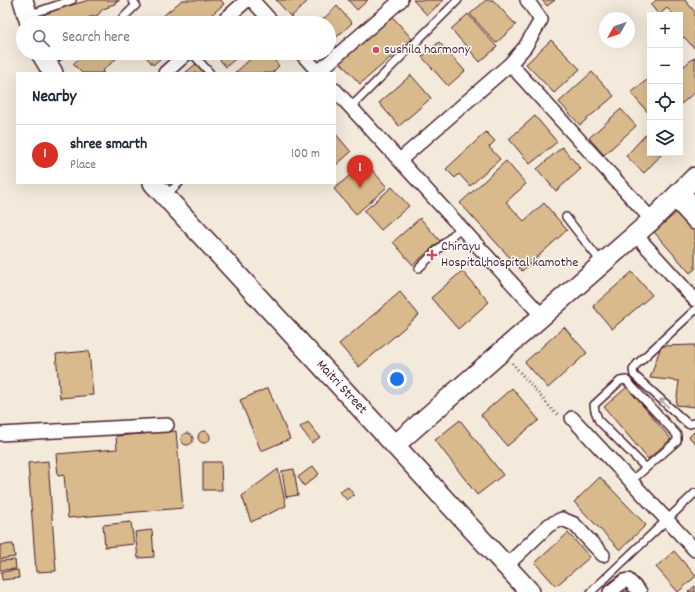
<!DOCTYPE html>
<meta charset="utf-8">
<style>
:root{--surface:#fff;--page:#f2f2f3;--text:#1f2937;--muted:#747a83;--line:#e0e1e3;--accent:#d93025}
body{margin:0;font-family:Dekko,sans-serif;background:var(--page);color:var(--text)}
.controls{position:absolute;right:12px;top:12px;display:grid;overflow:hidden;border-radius:0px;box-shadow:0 4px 16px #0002}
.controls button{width:36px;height:36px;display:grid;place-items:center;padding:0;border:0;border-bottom:1px solid var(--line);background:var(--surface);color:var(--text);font:20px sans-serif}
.compass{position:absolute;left:599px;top:12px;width:36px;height:36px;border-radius:50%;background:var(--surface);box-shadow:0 4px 16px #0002;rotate:230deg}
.you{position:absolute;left:397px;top:379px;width:14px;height:14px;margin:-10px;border:3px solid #fff;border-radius:50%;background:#1a73e8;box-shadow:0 0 0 6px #1a73e833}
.badge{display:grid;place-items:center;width:26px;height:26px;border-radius:50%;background:var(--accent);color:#fff;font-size:13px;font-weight:700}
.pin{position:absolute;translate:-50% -33px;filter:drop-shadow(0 1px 2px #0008)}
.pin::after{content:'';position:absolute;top:21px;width:14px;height:12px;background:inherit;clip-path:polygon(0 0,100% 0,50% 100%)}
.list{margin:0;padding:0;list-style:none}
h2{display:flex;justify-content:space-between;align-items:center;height:52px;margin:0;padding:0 16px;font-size:17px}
h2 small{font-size:13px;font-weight:400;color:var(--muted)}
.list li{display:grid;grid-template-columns:26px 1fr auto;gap:12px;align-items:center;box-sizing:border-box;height:60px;padding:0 16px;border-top:1px solid var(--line)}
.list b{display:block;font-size:15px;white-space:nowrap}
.list p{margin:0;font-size:13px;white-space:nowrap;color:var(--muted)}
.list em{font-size:13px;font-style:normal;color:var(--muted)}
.icon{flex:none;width:22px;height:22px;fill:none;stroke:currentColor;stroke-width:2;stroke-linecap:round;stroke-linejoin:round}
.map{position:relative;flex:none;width:695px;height:592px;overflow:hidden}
.search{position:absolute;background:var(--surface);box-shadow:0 4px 16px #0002;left:16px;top:16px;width:320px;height:44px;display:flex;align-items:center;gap:10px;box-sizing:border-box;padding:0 14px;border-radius:22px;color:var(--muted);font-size:15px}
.panel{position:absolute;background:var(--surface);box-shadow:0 4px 16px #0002;left:16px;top:72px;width:320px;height:112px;border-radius:0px}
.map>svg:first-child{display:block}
.building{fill:#d8ba8c;stroke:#4a1f2b}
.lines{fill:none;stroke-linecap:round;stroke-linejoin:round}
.lane-casing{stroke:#4a1f2b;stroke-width:10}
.street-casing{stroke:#4a1f2b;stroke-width:16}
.secondary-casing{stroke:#4a1f2b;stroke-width:22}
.path{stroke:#4a1f2b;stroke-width:2.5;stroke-dasharray:1 3;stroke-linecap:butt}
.lane{stroke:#fff;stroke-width:7}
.street{stroke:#fff;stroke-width:13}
.secondary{stroke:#fff;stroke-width:19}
.oneway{stroke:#ae9aa0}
.poi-dot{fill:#d1495b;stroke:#fff;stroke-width:1.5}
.labels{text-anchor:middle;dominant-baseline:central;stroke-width:3;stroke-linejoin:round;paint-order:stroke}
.poi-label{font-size:14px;fill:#4a1f2b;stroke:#fff;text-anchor:start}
.street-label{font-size:14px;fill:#4a1f2b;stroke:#fff}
</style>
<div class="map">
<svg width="695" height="592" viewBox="0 0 695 592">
<rect width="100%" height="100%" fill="#f3eadc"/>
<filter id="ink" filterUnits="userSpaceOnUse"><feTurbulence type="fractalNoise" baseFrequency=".025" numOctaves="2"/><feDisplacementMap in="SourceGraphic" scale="8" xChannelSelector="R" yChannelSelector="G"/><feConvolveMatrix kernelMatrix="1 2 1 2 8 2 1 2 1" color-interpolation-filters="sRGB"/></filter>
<g filter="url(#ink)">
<path class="building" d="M89,0H119V1L115,2V4L108,6L109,7L103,9L98,15L87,18L88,20L80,22L81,23H46L44,13Z
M182,0H221L224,4L202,23H155Z
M276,0H309L291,17Z
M348,0H368L357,10Z
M413,0H444L427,15Z
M486,0H493L516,25L496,43L470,14Z
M542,0H555L547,6Z
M656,0H685L695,12V49L684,37L680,40V25L681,24L680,23V15H674L667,8L659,15L651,5Z
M337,6L352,23L329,44V23H319Z
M468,14L497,47L480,62L451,29Z
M391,15L412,39L360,84L339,61Z
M551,40L580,69L554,93L526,64Z
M439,42L465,71L448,86L422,57Z
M85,53H110L116,59L102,71L104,73H82L73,64Z
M143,53H167L153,65Z
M214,53H242L226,67Z
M257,53H268L279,66L272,73H235Z
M695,57V92L680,105V61L684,66Z
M197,63L206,73H185Z
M592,72L614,96L580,125L559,102Z
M411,75L431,98L399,126L379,103Z
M648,79L650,81V115L631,93Z
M621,109L636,126L604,155L589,138Z
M535,116L557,142L530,164L509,139Z
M486,132L495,141L489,147L500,159L470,186L459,174L455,178L446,169Z
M648,132L650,134V153H663L644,173L626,156Z
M335,133L351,152L335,166Z
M562,147L581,169L556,191L537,169Z
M506,161L526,184L506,202L524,221L544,203L567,230L522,271L460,203Z
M365,162L387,187L356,214L334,189Z
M392,187L409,206L381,230L364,211Z
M677,212L695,232V269L690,273L654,232Z
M420,218L440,241L413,265L393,242Z
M462,271L489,302L458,329L431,298Z
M632,272L652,295L612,329L593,306Z
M400,292L419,315L359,367L339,344Z
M564,327L587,353L548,388L525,362Z
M695,345V407L676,405L679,381L650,378L661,346Z
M89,351L93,395L60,398L56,354Z
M627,387L671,439L648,459L604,407Z
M268,388L290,439L261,451L240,400Z
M512,388L539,420L507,446L481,415Z
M460,420L503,475L477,495L435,440Z
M308,422L320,437L312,443L300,427Z
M176,431L183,508L68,518L64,475L58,476L56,454L117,449L116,436Z
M695,431V443L689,437Z
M198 437a6 6 0 1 1 12 0a6 6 0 1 1-12 0Z
M181 439a6 6 0 1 1 12 0a6 6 0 1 1-12 0Z
M48,461L56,571L36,572L28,463Z
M203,462H221L222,490H203Z
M313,466L319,474L304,486L298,477Z
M278,469L286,506L251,522L242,496Z
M294,469L298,495L286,497L282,471Z
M600,477L646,525L620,550L574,502Z
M348,487L354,495L347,500L340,492Z
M131,522L134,544L105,547L103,525Z
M152,530L154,557L138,558L135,532Z
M568,533L590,557L556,586L535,563Z
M13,544L15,557L0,559V545Z
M674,551L695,575V577L678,592L656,567Z
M15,560L16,569L0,570V561Z
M18,570L19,578L2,580L1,572Z
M625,585L632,592H617Z
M695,586V592H688Z"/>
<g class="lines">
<g class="lane-casing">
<path id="lane" d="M28,15L72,0
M116,23L120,21L136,5L132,0
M192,53L210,73
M47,63L64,53
M351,107L458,0
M165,196L179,183
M566,217L602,263
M419,268L461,227
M695,310L637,364L633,370L634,375L688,424L695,423
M631,481L677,441V435L626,380L620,381L594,405L595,411L599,421L646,468
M591,592L695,493"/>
</g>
<g class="street-casing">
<path id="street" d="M252,0L273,23
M221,23L247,0
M301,53L319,73
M510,64L525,47L541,20L527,0
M318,72L401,0
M165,73L187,53
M335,90L542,316
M400,160L510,64L652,220
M682,190L695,205
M673,199L695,223
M635,234L695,300
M572,418L695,550
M0,434L167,425
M506,566L549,525L562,519L574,524L603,555
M610,592L624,581L628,580L640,592"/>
</g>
<g class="secondary-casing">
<g id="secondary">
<path d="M23,0L30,23"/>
<path d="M41,53L53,73"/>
<path id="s1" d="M153,183L530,592"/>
<path d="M395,445L652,220L695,177"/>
</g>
</g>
<path class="path" d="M512,363L555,413L560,415"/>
<use href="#lane" class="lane"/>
<use href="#street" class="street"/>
<use href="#secondary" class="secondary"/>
</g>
<defs><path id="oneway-shaft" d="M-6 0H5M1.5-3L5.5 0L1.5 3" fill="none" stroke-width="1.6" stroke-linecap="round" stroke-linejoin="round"/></defs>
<use class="oneway" href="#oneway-shaft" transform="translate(664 403) rotate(-137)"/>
</g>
<g class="poi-dot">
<circle cx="376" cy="50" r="4"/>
<path d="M430 249h4v4h4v4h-4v4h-4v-4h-4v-4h4z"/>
</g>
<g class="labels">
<g class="poi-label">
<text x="384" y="50">sushila harmony</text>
<text x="441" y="247">Chirayu<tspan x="441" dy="16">Hospital;hospital kamothe</tspan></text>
</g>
<g class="street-label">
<text stroke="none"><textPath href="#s1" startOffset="278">Maitri Street</textPath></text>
</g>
</g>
</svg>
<div class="controls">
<button>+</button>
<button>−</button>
<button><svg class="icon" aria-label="locate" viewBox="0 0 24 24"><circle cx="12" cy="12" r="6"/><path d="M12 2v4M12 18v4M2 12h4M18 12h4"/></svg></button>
<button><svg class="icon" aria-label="layers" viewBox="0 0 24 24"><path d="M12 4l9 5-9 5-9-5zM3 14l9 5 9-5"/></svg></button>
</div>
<svg class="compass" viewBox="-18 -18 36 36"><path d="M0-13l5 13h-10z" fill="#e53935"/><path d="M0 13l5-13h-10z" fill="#747a83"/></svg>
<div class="you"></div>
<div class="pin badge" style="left:360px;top:188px">1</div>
<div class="search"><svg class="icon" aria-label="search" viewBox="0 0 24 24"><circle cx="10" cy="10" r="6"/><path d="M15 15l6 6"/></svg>Search here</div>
<section class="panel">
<h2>Nearby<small></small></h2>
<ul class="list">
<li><span class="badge">1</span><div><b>shree smarth</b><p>Place</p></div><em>100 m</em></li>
</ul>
</section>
</div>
